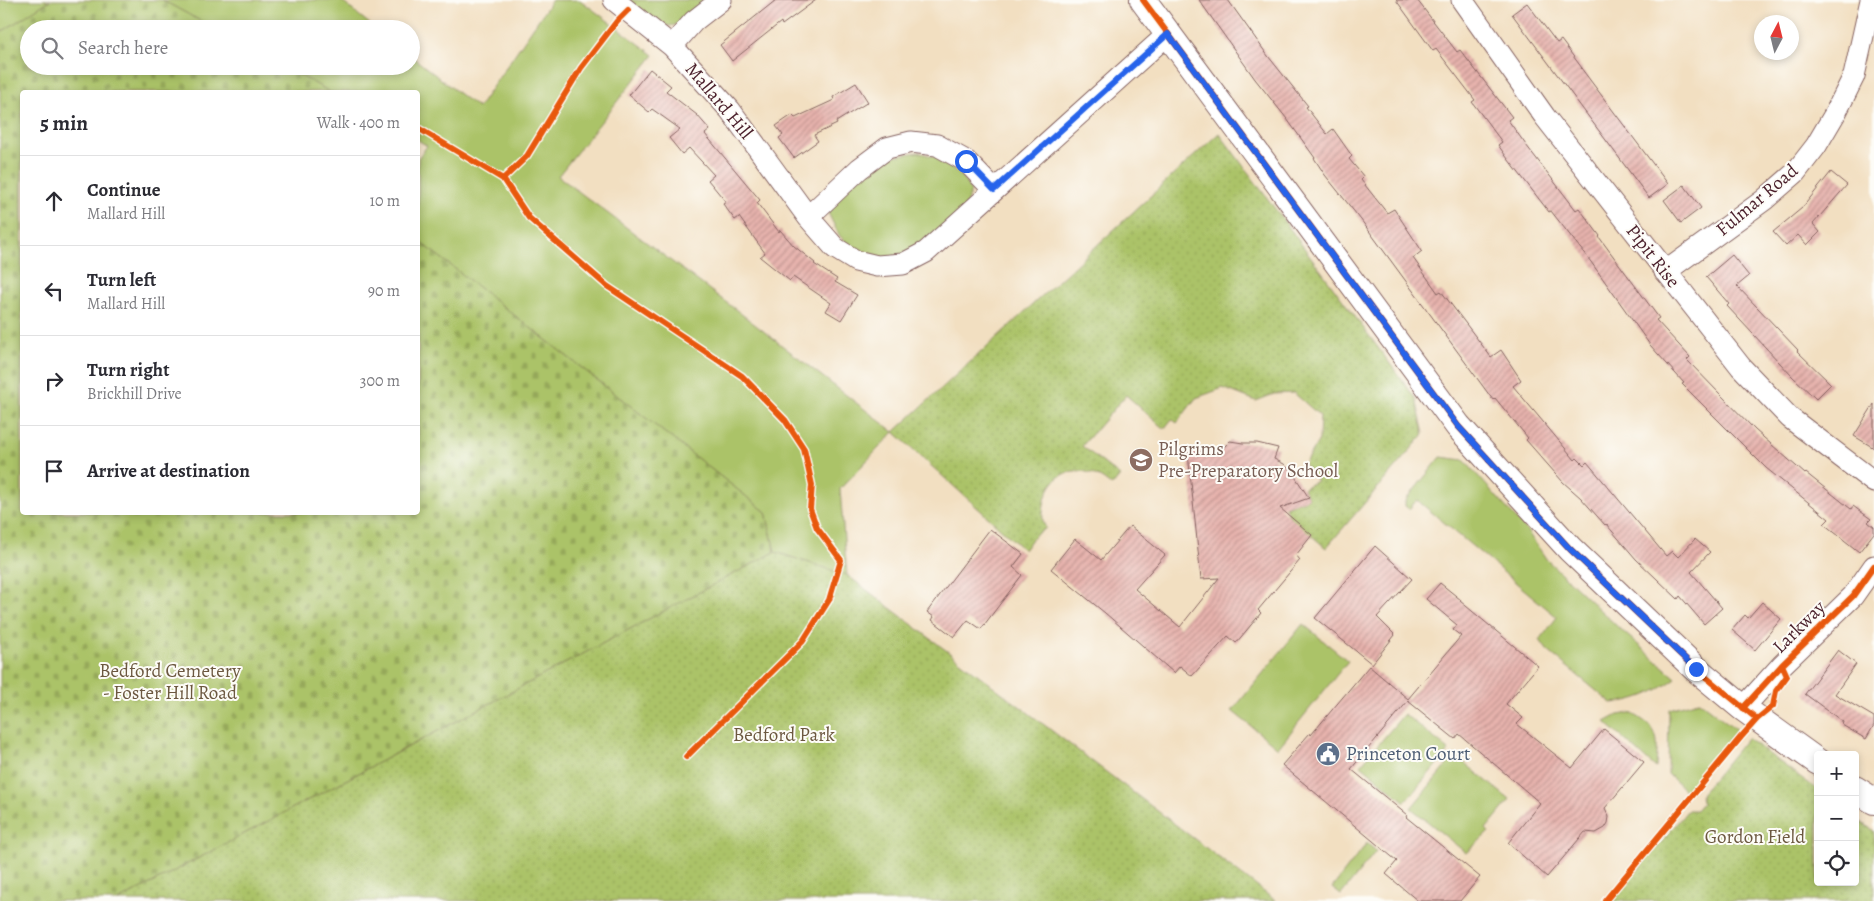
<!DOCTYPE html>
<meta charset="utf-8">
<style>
:root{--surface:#fff;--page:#f7f7f7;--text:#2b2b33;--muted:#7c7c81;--line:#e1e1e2}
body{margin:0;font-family:Alegreya,serif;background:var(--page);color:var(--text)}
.controls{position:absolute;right:15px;bottom:15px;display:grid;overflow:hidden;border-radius:5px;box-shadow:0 2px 8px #0003}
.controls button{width:45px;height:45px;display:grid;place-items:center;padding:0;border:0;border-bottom:1px solid var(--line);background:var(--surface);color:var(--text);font:25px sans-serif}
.compass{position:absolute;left:1754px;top:15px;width:45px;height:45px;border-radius:50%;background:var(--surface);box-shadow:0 2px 8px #0003;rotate:7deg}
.stop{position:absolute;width:15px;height:15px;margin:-11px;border:4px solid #2563eb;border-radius:50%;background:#fff}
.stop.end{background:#2563eb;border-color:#fff;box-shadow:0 1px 5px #0008}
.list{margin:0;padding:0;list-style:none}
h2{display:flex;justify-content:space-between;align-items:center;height:65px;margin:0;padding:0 20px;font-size:21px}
h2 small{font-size:16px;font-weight:400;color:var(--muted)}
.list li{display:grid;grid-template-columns:32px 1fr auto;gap:15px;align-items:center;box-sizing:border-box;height:90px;padding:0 20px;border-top:1px solid var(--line)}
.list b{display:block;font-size:19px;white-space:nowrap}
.list p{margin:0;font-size:16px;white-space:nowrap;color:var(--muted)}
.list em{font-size:16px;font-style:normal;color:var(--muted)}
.icon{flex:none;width:28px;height:28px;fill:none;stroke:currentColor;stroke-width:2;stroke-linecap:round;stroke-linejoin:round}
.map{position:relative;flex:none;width:1874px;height:901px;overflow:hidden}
.search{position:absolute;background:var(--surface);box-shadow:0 2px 8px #0003;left:20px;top:20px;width:400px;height:55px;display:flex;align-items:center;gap:12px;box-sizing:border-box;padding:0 18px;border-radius:28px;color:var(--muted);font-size:19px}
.panel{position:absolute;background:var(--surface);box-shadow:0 2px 8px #0003;left:20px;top:90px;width:400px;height:425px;border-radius:5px}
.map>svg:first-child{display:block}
.green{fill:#abc368;stroke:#7a714a}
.cemetery{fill:url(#cemetery-stones);stroke:#7a714a}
.park{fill:url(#park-dots);stroke:#7a714a}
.building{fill:url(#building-hatch)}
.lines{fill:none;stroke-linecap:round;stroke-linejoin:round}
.minor-casing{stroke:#856260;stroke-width:23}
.tertiary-casing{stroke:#856260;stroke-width:28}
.minor{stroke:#fff;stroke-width:21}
.tertiary{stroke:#fff;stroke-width:26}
.cycleway-casing{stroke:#fdfcf7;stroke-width:9}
.cycleway{stroke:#e8590c;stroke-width:6}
.route{stroke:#2563eb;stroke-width:6}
.labels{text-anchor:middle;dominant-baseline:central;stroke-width:4;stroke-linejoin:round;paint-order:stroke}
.street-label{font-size:19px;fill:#4a1f2b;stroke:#fdfcf7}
.education-label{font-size:19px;fill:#785e54;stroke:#fdfcf7;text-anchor:start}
.park-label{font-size:19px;fill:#6c5840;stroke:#fdfcf7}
.service-label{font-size:19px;fill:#4e5e75;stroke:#fdfcf7;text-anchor:start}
</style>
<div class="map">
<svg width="1874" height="901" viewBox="0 0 1874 901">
<defs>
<pattern id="cemetery-stones" width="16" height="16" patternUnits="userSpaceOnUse" patternTransform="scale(1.25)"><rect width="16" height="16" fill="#abc368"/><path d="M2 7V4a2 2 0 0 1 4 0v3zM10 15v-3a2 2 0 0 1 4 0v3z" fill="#95a75a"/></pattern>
<pattern id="park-dots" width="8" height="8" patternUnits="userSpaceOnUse" patternTransform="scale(1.25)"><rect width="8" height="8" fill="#abc368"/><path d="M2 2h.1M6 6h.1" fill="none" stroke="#95a75a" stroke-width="1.8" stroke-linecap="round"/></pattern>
<pattern id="building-hatch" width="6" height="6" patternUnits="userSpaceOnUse" patternTransform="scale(1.25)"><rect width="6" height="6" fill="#e7b3ad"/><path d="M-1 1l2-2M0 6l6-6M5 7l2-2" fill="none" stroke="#bd918d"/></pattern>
</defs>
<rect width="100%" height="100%" fill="#fdfcf7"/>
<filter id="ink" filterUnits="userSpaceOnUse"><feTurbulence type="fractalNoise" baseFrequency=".02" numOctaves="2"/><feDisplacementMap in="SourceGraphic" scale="10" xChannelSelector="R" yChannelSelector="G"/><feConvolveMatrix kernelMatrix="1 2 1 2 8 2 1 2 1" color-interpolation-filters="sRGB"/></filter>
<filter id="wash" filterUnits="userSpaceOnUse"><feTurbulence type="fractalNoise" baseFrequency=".0096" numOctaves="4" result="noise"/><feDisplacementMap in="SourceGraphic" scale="20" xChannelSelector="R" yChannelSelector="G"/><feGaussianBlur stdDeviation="1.12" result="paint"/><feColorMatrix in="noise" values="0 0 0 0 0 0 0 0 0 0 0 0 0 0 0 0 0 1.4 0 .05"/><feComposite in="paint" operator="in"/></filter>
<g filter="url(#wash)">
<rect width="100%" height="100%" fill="#f2dfc1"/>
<path class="green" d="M0,0H50L0,33Z
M162,0H340L376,29H215Z
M552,0H580L654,55L558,176L735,309L894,432L840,489L847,575L775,552L766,512L418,240V158L427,146L418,140V92H330L283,66H411V56L478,108Z
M628,0H709C668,35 669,34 628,0Z
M918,152L942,159L962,177L971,191L964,210L919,252L877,259L852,249L839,235L828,213L846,187L887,157Z
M1441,457L1464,460L1527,531L1547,560L1619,628L1676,678C1658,692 1634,702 1611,703L1547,650L1540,640L1557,617L1417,500L1409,509L1405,506V501Z
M1303,624L1348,661L1278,748L1232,711Z
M1699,701L1737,730L1687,792L1668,774L1669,709Z
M1631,713C1661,729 1658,737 1656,768L1605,722L1618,715Z
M1404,714L1449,750L1405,802L1361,765Z
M1455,755L1510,800L1486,829L1489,832L1466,853L1411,808Z
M1367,843L1376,851L1341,895L1332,888Z"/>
<path class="cemetery" d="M50,0H162L215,29H29V66H283L330,92H22V512H418V240L766,512L775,552L118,901H0V33Z"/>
<path class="park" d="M1219,133L1416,399L1424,434L1326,548L1290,517L1285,507L1309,498L1303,488L1317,481L1304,464L1319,440L1320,416L1294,393L1274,394L1256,401L1223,388L1196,398L1177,423L1172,419L1164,429L1126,395L1082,446L1120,476L1112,486C1107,482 1101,477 1095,475C1069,463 1048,478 1044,505C1043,514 1041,520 1046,528L1035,535L1024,550L894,432Z
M775,552L847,575L1276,901H118Z
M1747,738L1818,790V882H1855V818L1874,831V901H1612L1688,810H1696L1702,803L1701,794Z"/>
<g id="blocks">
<path class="building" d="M776,0H816L782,25L781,22L732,61L720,45Z
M1199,0H1228L1268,56L1308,106L1306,107L1327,134L1333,129L1352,156L1349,159L1364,177L1361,180L1387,213L1394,209L1422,251L1413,258L1438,293L1441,291L1491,357L1501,350L1521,380L1513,386L1575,460L1577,458L1584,465L1587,462L1666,556L1672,551L1678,557L1695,539L1710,552L1691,572L1722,608L1704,624L1680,596L1678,599L1636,559L1606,524L1605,525L1581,498L1563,482L1526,440L1528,438L1495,398L1493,400L1361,220L1325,175L1314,158H1315L1287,119L1255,79Z
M1396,0H1417L1457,52L1460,50L1512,117L1508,120L1526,145L1576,210L1579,208L1600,236L1599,237L1659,318L1656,320L1690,357L1687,360L1755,430L1805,474L1806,473L1851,509L1853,506L1871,519L1868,522L1874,527V533L1859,552L1824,524L1829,519L1766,468L1682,384L1684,383L1650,345L1591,262L1551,211L1549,212L1508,159L1498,145L1502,142L1472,102L1475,100L1436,49L1433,51Z
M1527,3L1557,43L1561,40L1582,68H1581L1668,184L1649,198L1512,14Z
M650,69L671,86L666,91L697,115L710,130L705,134L760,200L757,203L779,232L780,230L794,246L815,263L814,264L837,279L835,282L857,295L841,320L826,311L831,303L793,277L790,281L760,257L765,253L739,217L735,220L723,204L726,202L708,180L714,175L689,148L682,154L669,138L680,129L652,109L649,112L629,95Z
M856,83L868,102L836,122L837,124L814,135L818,141L794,158L779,138L783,135L776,126L792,115L795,118L834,100L833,97Z
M1831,172L1847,185L1813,224L1820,232L1807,245L1798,235L1786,246L1773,232L1802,208Z
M1684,185L1701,208L1681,223L1664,200Z
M1732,255L1749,276L1737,286L1798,350L1797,351L1831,384L1816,399L1792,376L1727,306L1729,304L1706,277Z
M1874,404V448L1854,436Z
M1230,441L1243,443H1257L1278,448L1274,459L1284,464L1292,472L1309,498L1280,508L1312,535L1296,555L1300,560L1258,610L1261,613L1236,643L1228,636L1192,676L1180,666L1174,673L1105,613L1051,569L1075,539L1101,560L1130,526L1165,555L1135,589L1180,627L1219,578L1201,579L1188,453L1222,449Z
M990,529L1023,554L1013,567L1022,575L981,629L968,620L954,637L932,620L934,617L927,612Z
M1375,546L1412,579L1377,617L1395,635L1372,664L1315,618Z
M1440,583L1461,600L1460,601L1538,666L1506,704L1523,718L1517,724L1572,768L1604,729L1644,762L1605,808L1609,817L1608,823L1605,828L1596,833L1585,832L1547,877L1508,843L1540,803L1459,734L1455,739L1408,701L1351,769L1407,815L1406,817L1480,877L1460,901H1418L1386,874L1397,861L1282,765L1310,733L1311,735L1369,666L1408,699L1461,636L1453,630L1457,625L1426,599Z
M1762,602L1781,619L1755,650L1732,630L1745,615L1748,618Z
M1838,650L1856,664L1835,694L1874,717V725L1866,739L1842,725L1843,722L1805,694Z"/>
</g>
</g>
<g filter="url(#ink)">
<use href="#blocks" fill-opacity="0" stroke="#856260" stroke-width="1"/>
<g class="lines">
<g class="minor-casing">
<path id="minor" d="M614,0L672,46L730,110L808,217L835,248L856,261L877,266L903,264L926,252L1168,34
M1462,0L1545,117L1741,367L1790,418L1874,482
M672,46L694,21L721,0
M808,217L859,169L887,148L911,142L937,145L966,161L994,190
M1665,272L1764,200L1795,173L1816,146L1836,112L1854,76L1871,0
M1743,708L1782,665L1853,596L1874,566"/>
</g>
<g class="tertiary-casing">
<path id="tertiary" d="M1143,0L1458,426L1570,549L1696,669L1743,708L1818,762
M1855,789L1874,801"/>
</g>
<use href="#minor" class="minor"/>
<use href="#tertiary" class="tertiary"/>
<g class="cycleway-casing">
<path id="cycleway" d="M1143,0L1458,426L1570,549L1696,669L1757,719
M418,128L503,179L529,218L607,286L742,376L785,420L804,449L812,485L810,509L817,528L841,560L829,600L803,641L686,757
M503,179L527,156L581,68L617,21L628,10
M1743,708L1782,665L1853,596L1874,566
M1605,901L1741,737L1757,719L1773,706L1776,691L1787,676L1782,665"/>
</g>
<use href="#cycleway" class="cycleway"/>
</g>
</g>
<g class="lines" filter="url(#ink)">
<path class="route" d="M966,161L994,190L1168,34L1458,426L1570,549L1696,669"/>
</g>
<defs>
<g id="school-disc" transform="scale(1.25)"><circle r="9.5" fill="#8d6e63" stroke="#fdfcf7"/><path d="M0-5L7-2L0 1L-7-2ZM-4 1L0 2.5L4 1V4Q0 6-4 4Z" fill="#fff"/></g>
<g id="civic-disc" transform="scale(1.25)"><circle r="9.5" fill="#5c6f8a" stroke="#fdfcf7"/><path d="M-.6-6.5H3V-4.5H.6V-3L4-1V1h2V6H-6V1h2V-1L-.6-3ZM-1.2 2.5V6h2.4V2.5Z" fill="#fff"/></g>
</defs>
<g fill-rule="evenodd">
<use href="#school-disc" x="1141" y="460"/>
<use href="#civic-disc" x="1328" y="754"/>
</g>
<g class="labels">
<g class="street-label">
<text transform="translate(719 101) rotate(50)">Mallard Hill</text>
<text transform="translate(1757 200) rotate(-40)">Fulmar Road</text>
<text transform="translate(1653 256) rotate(52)">Pipit Rise</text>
<text transform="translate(1799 627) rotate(-45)">Larkway</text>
</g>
<g class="education-label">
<text x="1158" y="449">Pilgrims<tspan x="1158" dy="22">Pre-Preparatory School</tspan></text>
</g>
<g class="park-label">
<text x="170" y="671">Bedford Cemetery<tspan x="170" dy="22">- Foster Hill Road</tspan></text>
<text x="784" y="735">Bedford Park</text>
<text x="1755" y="837">Gordon Field</text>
</g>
<g class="service-label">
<text x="1346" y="754">Princeton Court</text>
</g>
</g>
</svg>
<div class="controls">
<button>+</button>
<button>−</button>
<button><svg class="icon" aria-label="locate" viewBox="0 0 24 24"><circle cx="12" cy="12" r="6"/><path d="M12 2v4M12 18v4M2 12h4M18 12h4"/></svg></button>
</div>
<svg class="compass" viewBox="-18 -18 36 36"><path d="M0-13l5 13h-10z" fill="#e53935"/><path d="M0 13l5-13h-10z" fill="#7c7c81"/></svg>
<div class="stop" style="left:966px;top:161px"></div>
<div class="stop end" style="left:1696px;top:669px"></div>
<div class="search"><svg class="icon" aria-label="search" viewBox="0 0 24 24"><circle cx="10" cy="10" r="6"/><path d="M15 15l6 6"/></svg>Search here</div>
<section class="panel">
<h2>5 min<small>Walk · 400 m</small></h2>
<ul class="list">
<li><svg class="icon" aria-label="ahead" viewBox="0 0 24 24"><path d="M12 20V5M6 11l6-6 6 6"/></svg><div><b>Continue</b><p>Mallard Hill</p></div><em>10 m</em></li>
<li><svg class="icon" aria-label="left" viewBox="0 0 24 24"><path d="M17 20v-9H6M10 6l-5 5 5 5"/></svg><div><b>Turn left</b><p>Mallard Hill</p></div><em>90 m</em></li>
<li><svg class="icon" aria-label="right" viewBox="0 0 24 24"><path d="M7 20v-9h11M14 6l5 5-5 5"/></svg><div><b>Turn right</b><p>Brickhill Drive</p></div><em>300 m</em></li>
<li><svg class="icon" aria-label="arrive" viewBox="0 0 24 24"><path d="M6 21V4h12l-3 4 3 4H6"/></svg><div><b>Arrive at destination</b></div></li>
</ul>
</section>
</div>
